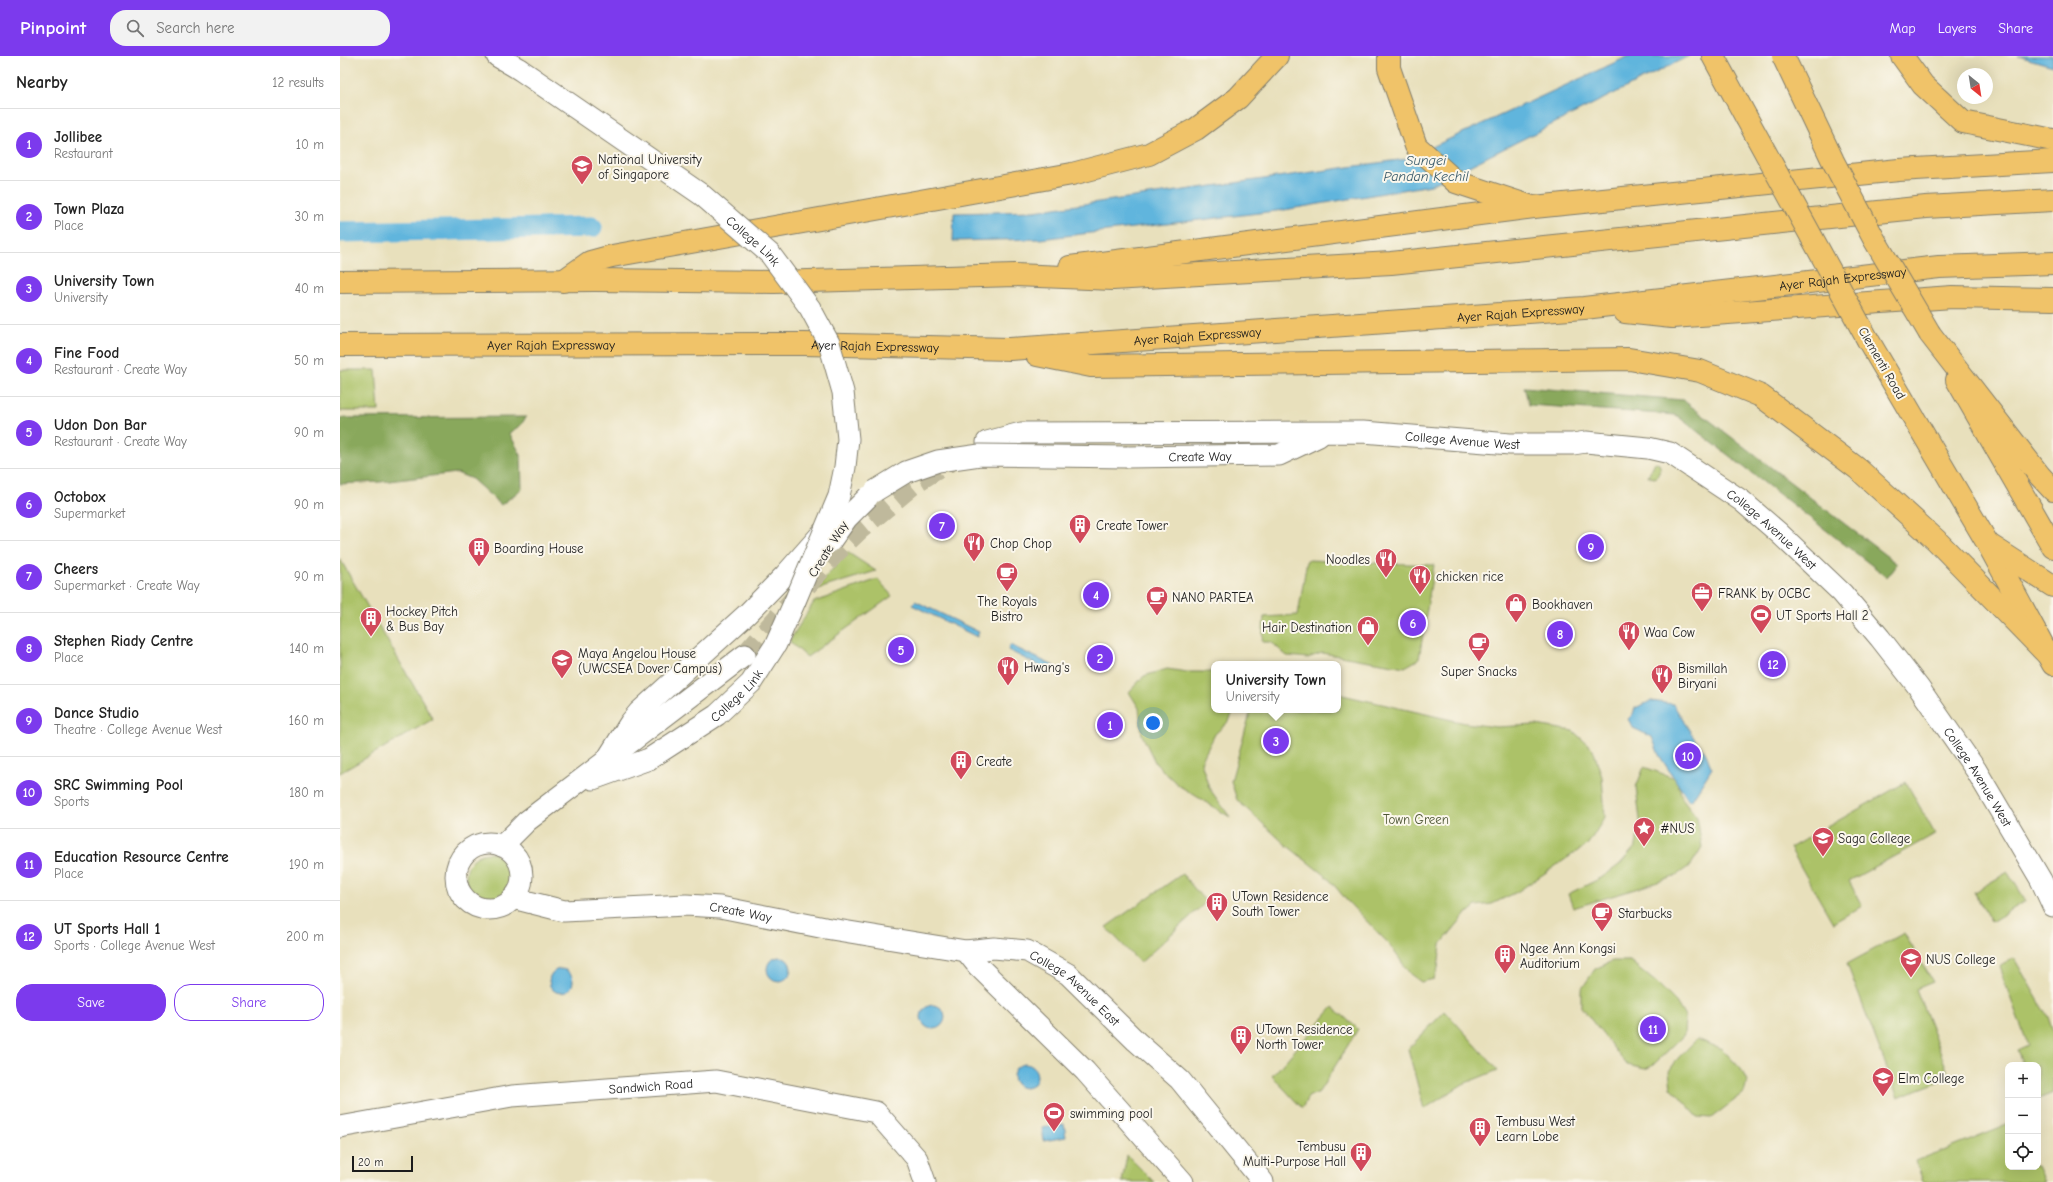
<!DOCTYPE html>
<meta charset="utf-8">
<style>
:root{--surface:#fff;--page:#f2f2f2;--text:#222;--muted:#767676;--line:#e0e0e0;--accent:#7c3aed}
body{margin:0;font-family:"Comic Neue",sans-serif;background:var(--page);color:var(--text)}
.controls{position:absolute;right:12px;bottom:12px;display:grid;overflow:hidden;border-radius:8px;box-shadow:0 4px 16px #0002}
.controls button{width:36px;height:36px;display:grid;place-items:center;padding:0;border:0;border-bottom:1px solid var(--line);background:var(--surface);color:var(--text);font:20px sans-serif}
.compass{position:absolute;left:1617px;top:12px;width:36px;height:36px;border-radius:50%;background:var(--surface);box-shadow:0 4px 16px #0002;rotate:150deg}
.scale{position:absolute;left:12px;bottom:10px;width:61px;box-sizing:border-box;padding-left:4px;border:2px solid #1c1c1c;border-top:0;font-size:11px;line-height:14px;white-space:nowrap;color:#1c1c1c;-webkit-text-stroke:3px #fbf7ec;paint-order:stroke}
.you{position:absolute;left:813px;top:667px;width:14px;height:14px;margin:-10px;border:3px solid #fff;border-radius:50%;background:#1a73e8;box-shadow:0 0 0 6px #1a73e833}
.badge{display:grid;place-items:center;width:26px;height:26px;border-radius:50%;background:var(--accent);color:#fff;font-size:13px;font-weight:700}
.pin{position:absolute;translate:-50% -50%;border:2px solid #fff;box-shadow:0 1px 4px #0006}
.popup{position:absolute;left:871px;top:605px;width:130px;height:52px;box-sizing:border-box;display:grid;place-content:center;border-radius:8px;background:var(--surface);filter:drop-shadow(0 1px 3px #0005);font-size:13px;white-space:nowrap;color:var(--muted)}
.popup b{font-size:15px;color:var(--text)}
.popup::after{content:'';position:absolute;left:50%;top:100%;margin-left:-8px;border:8px solid transparent;border-top-color:var(--surface)}
.list{margin:0;padding:0;list-style:none}
h2{display:flex;justify-content:space-between;align-items:center;height:52px;margin:0;padding:0 16px;font-size:17px}
h2 small{font-size:13px;font-weight:400;color:var(--muted)}
.list li{display:grid;grid-template-columns:26px 1fr auto;gap:12px;align-items:center;box-sizing:border-box;height:72px;padding:0 16px;border-top:1px solid var(--line)}
.list b{display:block;font-size:15px;white-space:nowrap}
.list p{margin:0;font-size:13px;white-space:nowrap;color:var(--muted)}
.list em{font-size:13px;font-style:normal;color:var(--muted)}
.actions{display:flex;gap:8px;padding:12px 16px}
.actions a{flex:1;padding:9px 0;border:1px solid var(--accent);border-radius:16px;text-align:center;font-size:14px;color:var(--accent)}
.actions .main{background:var(--accent);color:#fff}
.icon{flex:none;width:22px;height:22px;fill:none;stroke:currentColor;stroke-width:2;stroke-linecap:round;stroke-linejoin:round}
.map{position:relative;flex:none;width:1713px;height:1126px;overflow:hidden}
header{display:flex;align-items:center;gap:24px;box-sizing:border-box;height:56px;padding:0 20px;background:var(--accent);color:#fff}
header strong{font-size:19px}
nav{display:flex;gap:22px;margin-inline-start:auto;font-size:14px}
.search{width:280px;height:36px;background:var(--page);display:flex;align-items:center;gap:10px;box-sizing:border-box;padding:0 14px;border-radius:16px;color:var(--muted);font-size:15px}
main{display:flex}
aside{flex:1;background:var(--surface)}
.map>svg:first-child{display:block}
.green{fill:#acc267;stroke:#646f42}
.forest{fill:#89a85c;stroke:#52623c}
.water{fill:#61b5dd;stroke:#3e687c}
.lines{fill:none;stroke-linecap:round;stroke-linejoin:round}
.canal{stroke:#61b5dd;stroke-width:21}
.street-tunnel{stroke:#bfb99c;stroke-width:21;stroke-dasharray:21 10;stroke-linecap:butt}
.street-casing{stroke:#827e6c;stroke-width:23}
.primary-casing{stroke:#827e6c;stroke-width:24}
.highway-casing{stroke:#827e6c;stroke-width:24}
.street{stroke:#fff;stroke-width:21}
.primary{stroke:#f0c369;stroke-width:22}
.highway{stroke:#f0c369;stroke-width:22}
.street-bridge-casing{stroke:#827e6c;stroke-width:23;stroke-linecap:butt}
.primary-bridge-casing{stroke:#827e6c;stroke-width:24;stroke-linecap:butt}
.street-bridge{stroke:#fff;stroke-width:21}
.primary-bridge{stroke:#f0c369;stroke-width:22}
.labels{text-anchor:middle;dominant-baseline:central;stroke-width:4;stroke-linejoin:round;paint-order:stroke}
.poi-label{font-size:13px;fill:#1c1c1c;stroke:#fbf7ec;text-anchor:start}
.street-label{font-size:13px;fill:#1c1c1c;stroke:#fbf7ec}
.park-label{font-size:13px;fill:#4e5636;stroke:#fbf7ec}
.water-label{font-size:14px;font-style:italic;fill:#385969;stroke:#fbf7ec}
</style>
<header>
<strong>Pinpoint</strong>
<div class="search"><svg class="icon" aria-label="search" viewBox="0 0 24 24"><circle cx="10" cy="10" r="6"/><path d="M15 15l6 6"/></svg>Search here</div>
<nav><a>Map</a><a>Layers</a><a>Share</a></nav>
</header>
<main>
<aside>
<h2>Nearby<small>12 results</small></h2>
<ul class="list">
<li><span class="badge">1</span><div><b>Jollibee</b><p>Restaurant</p></div><em>10 m</em></li>
<li><span class="badge">2</span><div><b>Town Plaza</b><p>Place</p></div><em>30 m</em></li>
<li><span class="badge">3</span><div><b>University Town</b><p>University</p></div><em>40 m</em></li>
<li><span class="badge">4</span><div><b>Fine Food</b><p>Restaurant · Create Way</p></div><em>50 m</em></li>
<li><span class="badge">5</span><div><b>Udon Don Bar</b><p>Restaurant · Create Way</p></div><em>90 m</em></li>
<li><span class="badge">6</span><div><b>Octobox</b><p>Supermarket</p></div><em>90 m</em></li>
<li><span class="badge">7</span><div><b>Cheers</b><p>Supermarket · Create Way</p></div><em>90 m</em></li>
<li><span class="badge">8</span><div><b>Stephen Riady Centre</b><p>Place</p></div><em>140 m</em></li>
<li><span class="badge">9</span><div><b>Dance Studio</b><p>Theatre · College Avenue West</p></div><em>160 m</em></li>
<li><span class="badge">10</span><div><b>SRC Swimming Pool</b><p>Sports</p></div><em>180 m</em></li>
<li><span class="badge">11</span><div><b>Education Resource Centre</b><p>Place</p></div><em>190 m</em></li>
<li><span class="badge">12</span><div><b>UT Sports Hall 1</b><p>Sports · College Avenue West</p></div><em>200 m</em></li>
</ul>
<div class="actions"><a class="main">Save</a><a>Share</a></div>
</aside>
<div class="map">
<svg width="1713" height="1126" viewBox="0 0 1713 1126">
<rect width="100%" height="100%" fill="#fbf7ec"/>
<filter id="ink" filterUnits="userSpaceOnUse"><feTurbulence type="fractalNoise" baseFrequency=".025" numOctaves="2"/><feDisplacementMap in="SourceGraphic" scale="8" xChannelSelector="R" yChannelSelector="G"/><feConvolveMatrix kernelMatrix="1 2 1 2 8 2 1 2 1" color-interpolation-filters="sRGB"/></filter>
<filter id="wash" filterUnits="userSpaceOnUse"><feTurbulence type="fractalNoise" baseFrequency=".012" numOctaves="4" result="noise"/><feDisplacementMap in="SourceGraphic" scale="16" xChannelSelector="R" yChannelSelector="G"/><feGaussianBlur stdDeviation="0.9" result="paint"/><feColorMatrix in="noise" values="0 0 0 0 0 0 0 0 0 0 0 0 0 0 0 0 0 1.4 0 .05"/><feComposite in="paint" operator="in"/></filter>
<g filter="url(#wash)">
<rect width="100%" height="100%" fill="#e8e0bc"/>
<path class="green" d="M0,314H36L39,355H0Z
M1315,406L1319,408C1322,414 1321,419 1314,422L1308,420Z
M507,496L536,515L475,534Z
M0,503L93,663L0,717Z
M967,504L1094,509L1079,603L1065,611L982,597L968,602L947,600L931,586H922L924,561L958,559Z
M538,523L552,540L467,601L451,587L450,584L474,546Z
M827,613L847,616H874V654H894L889,665L875,678L861,706L869,732L890,761L838,729L816,708L802,679L799,652L789,636L804,620Z
M998,638L1125,667L1156,671L1196,669L1233,675L1253,693L1262,721L1265,761L1248,788L1177,836L1152,848L1136,850L1125,859L1101,888L1098,912L1094,923L1081,926L1070,918L1049,888L1008,846L989,823L945,788L897,744L891,725L911,654H998Z
M1304,711L1337,723L1342,742L1357,761L1362,791L1351,809L1334,821L1233,852L1228,838L1261,822L1279,809L1296,790L1300,764L1296,731Z
M1566,726L1595,778L1509,825L1522,850L1493,867L1450,792Z
M126 820a23 23 0 1 1 46 0a23 23 0 1 1-46 0Z
M1668,816L1686,845L1651,866L1634,836Z
M842,818L866,846L800,907L766,871Z
M1564,877L1593,926L1576,933L1609,1019L1608,1022L1558,1041L1507,908Z
M1674,902L1708,961L1713,976V1037L1698,1043V1009H1683L1677,994L1688,989L1659,911Z
M1272,905H1290L1318,928L1336,946L1345,961L1344,979L1312,1010L1305,1013L1287,1009L1241,951V934L1255,913Z
M993,951L1018,973L979,1036L968,1041L962,1052L932,1020Z
M1105,955L1158,1014L1123,1028L1084,1053L1068,993Z
M1357,983L1382,993L1401,1013L1407,1025L1404,1037L1371,1062L1358,1061L1331,1031L1329,1015L1339,1001Z
M1668,1068V1111H1697L1704,1126H1583L1576,1105Z
M787,1099L814,1126H782Z"/>
<path class="forest" d="M1184,331L1343,344L1557,508L1547,521L1336,359L1189,349Z
M186,361L181,369L169,377L181,399L182,433L161,449L132,423L117,417L40,426L0,428V362Z"/>
<path class="water" d="M1289,0H1349L1091,129L944,154L700,183L613,185L614,157L694,155L1066,103Z
M1678,0H1713V10Z
M575,545L639,576L637,581L572,549Z
M670,589L714,610L711,616L668,594Z
M1311,645L1333,648L1359,690C1368,696 1367,704 1372,712L1352,744L1351,743L1349,745L1319,699L1312,681L1293,672L1288,663L1293,658L1295,652Z
M427 913a12 12 0 1 1 24 0a12 12 0 1 1-24 0Z
M209 925a12 12 0 1 1 24 0a12 12 0 1 1-24 0Z
M581 961a12 12 0 1 1 24 0a12 12 0 1 1-24 0Z
M673 1020a12 12 0 1 1 24 0a12 12 0 1 1-24 0Z
M724,1068L726,1081L704,1085L702,1072Z"/>
<g class="lines">
<path class="canal" d="M0,176L252,171"/>
</g>
</g>
<g filter="url(#ink)">
<g class="lines">
<path class="street-tunnel" d="M405,599L494,498L519,474L576,426L610,405"/>
<g class="street-casing">
<g id="street">
<path d="M157,0L179,13"/>
<path id="s1" d="M647,386L681,377L1023,376L1170,388H1233L1246,386L1308,392L1330,397L1402,445L1439,477L1502,537L1540,582L1579,632L1636,714L1701,824L1713,850"/>
<path id="s2" d="M787,401L939,399L979,380"/>
<path d="M264,708L290,667L299,656L407,558L445,519L483,476"/>
<path id="s3" d="M253,723L309,703L377,659L411,627L436,588L455,545"/>
<circle cx="149" cy="820" r="33"/>
<path d="M162,790L187,765L405,599"/>
<path id="s4" d="M173,842L224,855L346,849L380,851L485,872L626,895L654,892L687,895L728,918L796,985L840,1024L923,1126"/>
<path d="M626,895L638,910L745,1015L843,1126"/>
<path id="s5" d="M0,1071L172,1040L376,1025L536,1056L577,1103L585,1126"/>
</g>
</g>
<g class="primary-casing">
<path id="primary" d="M1528,284L1648,488L1713,608
M1617,324L1713,491"/>
</g>
<g class="highway-casing">
<g id="highway">
<path d="M1049,0V12L1076,90L1116,126L1189,150"/>
<path d="M1373,0L1406,61"/>
<path d="M1562,0L1583,29L1623,66L1713,84"/>
<path d="M730,211L1194,151L1559,114L1713,105"/>
<path d="M223,225L250,206L272,200L732,118L809,98L856,73L898,42L937,0"/>
<path d="M0,226L255,224L434,226L675,219L773,223L1051,207L1586,151L1713,144"/>
<path d="M1285,256L1332,261L1612,241L1713,243"/>
<path d="M1590,278L1700,420L1713,434"/>
<path id="s6" d="M0,289L464,288L670,293L1244,252L1599,211L1713,207"/>
<path d="M697,299L751,310L1289,303L1360,315L1421,340L1518,413L1596,484L1707,598"/>
<path d="M1648,488L1713,530"/>
</g>
</g>
<use href="#street" class="street"/>
<use href="#primary" class="primary"/>
<use href="#highway" class="highway"/>
<g class="street-bridge-casing">
<g id="street-bridge">
<path id="s7" d="M179,13L362,139L430,198L470,252L489,287L503,336L508,383L505,411L499,440L455,545"/>
<path d="M535,435L566,416L598,405L640,399L787,401"/>
<path d="M490,486L507,462L528,441"/>
</g>
</g>
<g class="primary-bridge-casing">
<path id="primary-bridge" d="M1443,0L1493,105L1534,183L1590,278
M1406,61L1528,284"/>
</g>
<use href="#street-bridge" class="street-bridge"/>
<use href="#primary-bridge" class="primary-bridge"/>
</g>
</g>
<defs>
<g id="university-pin" transform="scale(1.15)"><path d="M0 17L-7.5 6A9.5 9.5 0 1 1 7.5 6Z" fill="#d1495b" stroke="#fbf7ec"/><path d="M0-5L7-2L0 1L-7-2ZM-4 1L0 2.5L4 1V4Q0 6-4 4Z" fill="#fff"/></g>
<g id="building-pin" transform="scale(1.15)"><path d="M0 17L-7.5 6A9.5 9.5 0 1 1 7.5 6Z" fill="#d1495b" stroke="#fbf7ec"/><path d="M-4-6H4V6H1V3H-1V6H-4ZM-2.5-4.3h1.7v1.8h-1.7ZM.8-4.3h1.7v1.8H.8ZM-2.5-1h1.7V.8h-1.7ZM.8-1h1.7V.8H.8Z" fill="#fff"/></g>
<g id="restaurant-pin" transform="scale(1.15)"><path d="M0 17L-7.5 6A9.5 9.5 0 1 1 7.5 6Z" fill="#d1495b" stroke="#fbf7ec"/><path d="M-5-6h1v4h1v-4h1v4h1v-4h1v5L-1.5 .5V6h-2V.5L-5-1ZM5-6V6H3V1.5H1.5Q1.5-4 5-6Z" fill="#fff"/></g>
<g id="cafe-pin" transform="scale(1.15)"><path d="M0 17L-7.5 6A9.5 9.5 0 1 1 7.5 6Z" fill="#d1495b" stroke="#fbf7ec"/><path d="M-5.5-4.5H6V0H3Q3 3.5 0 3.5H-2.5Q-5.5 3.5-5.5 0ZM3-3.2v2h1.7v-2ZM-6 4.5H4V6H-6Z" fill="#fff"/></g>
<g id="office-pin" transform="scale(1.15)"><path d="M0 17L-7.5 6A9.5 9.5 0 1 1 7.5 6Z" fill="#d1495b" stroke="#fbf7ec"/><path d="M-6-3h4V-5.5h4V-3h4V5H-6ZM-1-4.5V-3h2v-1.5ZM-6 0V1H6V0Z" fill="#fff"/></g>
<g id="shop-pin" transform="scale(1.15)"><path d="M0 17L-7.5 6A9.5 9.5 0 1 1 7.5 6Z" fill="#d1495b" stroke="#fbf7ec"/><path d="M-5-2.5h2.3a2.7 3.5 0 0 1 5.4 0H5L5.5 6h-11ZM-1.5-2.5h3a1.5 2.3 0 0 0-3 0Z" fill="#fff"/></g>
<g id="stadium-pin" transform="scale(1.15)"><path d="M0 17L-7.5 6A9.5 9.5 0 1 1 7.5 6Z" fill="#d1495b" stroke="#fbf7ec"/><path d="M0-5a6.5 5 0 1 0 0 10a6.5 5 0 1 0 0-10ZM-3.5-1.8h7v3.6h-7Z" fill="#fff"/></g>
<g id="school-pin" transform="scale(1.15)"><path d="M0 17L-7.5 6A9.5 9.5 0 1 1 7.5 6Z" fill="#d1495b" stroke="#fbf7ec"/><path d="M0-5L7-2L0 1L-7-2ZM-4 1L0 2.5L4 1V4Q0 6-4 4Z" fill="#fff"/></g>
<g id="sight-pin" transform="scale(1.15)"><path d="M0 17L-7.5 6A9.5 9.5 0 1 1 7.5 6Z" fill="#d1495b" stroke="#fbf7ec"/><path d="M0-6L1.8-2.2L6-1.7L2.9 1.2L3.7 5.4L0 3.3L-3.7 5.4L-2.9 1.2L-6-1.7L-1.8-2.2Z" fill="#fff"/></g>
</defs>
<g fill-rule="evenodd">
<use href="#university-pin" x="242" y="110"/>
<use href="#building-pin" x="740" y="469"/>
<use href="#restaurant-pin" x="634" y="487"/>
<use href="#building-pin" x="139" y="492"/>
<use href="#restaurant-pin" x="1046" y="503"/>
<use href="#cafe-pin" x="667" y="517"/>
<use href="#restaurant-pin" x="1080" y="520"/>
<use href="#office-pin" x="1362" y="537"/>
<use href="#cafe-pin" x="817" y="541"/>
<use href="#shop-pin" x="1176" y="548"/>
<use href="#stadium-pin" x="1421" y="559"/>
<use href="#building-pin" x="31" y="562"/>
<use href="#shop-pin" x="1028" y="571"/>
<use href="#restaurant-pin" x="1289" y="576"/>
<use href="#cafe-pin" x="1139" y="587"/>
<use href="#school-pin" x="222" y="604"/>
<use href="#restaurant-pin" x="668" y="611"/>
<use href="#restaurant-pin" x="1322" y="619"/>
<use href="#building-pin" x="621" y="705"/>
<use href="#sight-pin" x="1304" y="772"/>
<use href="#university-pin" x="1483" y="782"/>
<use href="#building-pin" x="877" y="847"/>
<use href="#cafe-pin" x="1262" y="857"/>
<use href="#building-pin" x="1165" y="899"/>
<use href="#university-pin" x="1571" y="903"/>
<use href="#building-pin" x="901" y="980"/>
<use href="#university-pin" x="1543" y="1022"/>
<use href="#stadium-pin" x="714" y="1057"/>
<use href="#building-pin" x="1140" y="1072"/>
<use href="#building-pin" x="1021" y="1097"/>
</g>
<g class="labels">
<g class="poi-label">
<text x="258" y="103">National University<tspan x="258" dy="15">of Singapore</tspan></text>
<text x="756" y="469">Create Tower</text>
<text x="650" y="487">Chop Chop</text>
<text x="154" y="492">Boarding House</text>
<text x="1030" y="503" text-anchor="end">Noodles</text>
<text x="1096" y="520">chicken rice</text>
<text x="1378" y="537">FRANK by OCBC</text>
<text x="832" y="541">NANO PARTEA</text>
<text x="667" y="545" text-anchor="middle">The Royals<tspan x="667" dy="15">Bistro</tspan></text>
<text x="1192" y="548">Bookhaven</text>
<text x="46" y="555">Hockey Pitch<tspan x="46" dy="15">&amp; Bus Bay</tspan></text>
<text x="1436" y="559">UT Sports Hall 2</text>
<text x="1012" y="571" text-anchor="end">Hair Destination</text>
<text x="1304" y="576">Waa Cow</text>
<text x="238" y="597">Maya Angelou House<tspan x="238" dy="15">(UWCSEA Dover Campus)</tspan></text>
<text x="684" y="611">Hwang's</text>
<text x="1338" y="612">Bismillah<tspan x="1338" dy="15">Biryani</tspan></text>
<text x="1139" y="615" text-anchor="middle">Super Snacks</text>
<text x="636" y="705">Create</text>
<text x="1320" y="772">#NUS</text>
<text x="1498" y="782">Saga College</text>
<text x="892" y="840">UTown Residence<tspan x="892" dy="15">South Tower</tspan></text>
<text x="1278" y="857">Starbucks</text>
<text x="1180" y="892">Ngee Ann Kongsi<tspan x="1180" dy="15">Auditorium</tspan></text>
<text x="1586" y="903">NUS College</text>
<text x="916" y="973">UTown Residence<tspan x="916" dy="15">North Tower</tspan></text>
<text x="1558" y="1022">Elm College</text>
<text x="730" y="1057">swimming pool</text>
<text x="1156" y="1065">Tembusu West<tspan x="1156" dy="15">Learn Lobe</tspan></text>
<text x="1006" y="1090" text-anchor="end">Tembusu<tspan x="1006" dy="15">Multi-Purpose Hall</tspan></text>
</g>
<g class="street-label">
<text stroke="none"><textPath href="#s7" startOffset="291">College Link</textPath></text>
<text stroke="none"><textPath href="#s6" startOffset="1506">Ayer Rajah Expressway</textPath></text>
<text stroke="none"><textPath href="#s6" startOffset="1182">Ayer Rajah Expressway</textPath></text>
<text stroke="none"><textPath href="#s6" startOffset="858">Ayer Rajah Expressway</textPath></text>
<text stroke="none"><textPath href="#s6" startOffset="211">Ayer Rajah Expressway</textPath></text>
<text stroke="none"><textPath href="#s6" startOffset="535">Ayer Rajah Expressway</textPath></text>
<text transform="translate(1542 307) rotate(60)">Clementi Road</text>
<text stroke="none"><textPath href="#s1" startOffset="477">College Avenue West</textPath></text>
<text stroke="none"><textPath href="#s2" startOffset="73">Create Way</textPath></text>
<text stroke="none"><textPath href="#s1" startOffset="813">College Avenue West</textPath></text>
<text transform="translate(488 493) rotate(-58)">Create Way</text>
<text stroke="none"><textPath href="#s3" startOffset="168">College Link</textPath></text>
<text stroke="none"><textPath href="#s1" startOffset="1137">College Avenue West</textPath></text>
<text stroke="none"><textPath href="#s4" startOffset="230">Create Way</textPath></text>
<text stroke="none"><textPath href="#s4" startOffset="581">College Avenue East</textPath></text>
<text stroke="none"><textPath href="#s5" startOffset="314">Sandwich Road</textPath></text>
</g>
<g class="park-label">
<text x="1076" y="763">Town Green</text>
</g>
<g class="water-label">
<text x="1086" y="104">Sungei<tspan x="1086" dy="16">Pandan Kechil</tspan></text>
</g>
</g>
</svg>
<div class="controls">
<button>+</button>
<button>−</button>
<button><svg class="icon" aria-label="locate" viewBox="0 0 24 24"><circle cx="12" cy="12" r="6"/><path d="M12 2v4M12 18v4M2 12h4M18 12h4"/></svg></button>
</div>
<svg class="compass" viewBox="-18 -18 36 36"><path d="M0-13l5 13h-10z" fill="#e53935"/><path d="M0 13l5-13h-10z" fill="#767676"/></svg>
<div class="scale">20 m</div>
<div class="you"></div>
<div class="pin badge" style="left:770px;top:669px">1</div>
<div class="pin badge" style="left:760px;top:602px">2</div>
<div class="pin badge" style="left:936px;top:685px">3</div>
<div class="popup"><b>University Town</b>University</div>
<div class="pin badge" style="left:756px;top:539px">4</div>
<div class="pin badge" style="left:561px;top:594px">5</div>
<div class="pin badge" style="left:1073px;top:567px">6</div>
<div class="pin badge" style="left:602px;top:470px">7</div>
<div class="pin badge" style="left:1220px;top:578px">8</div>
<div class="pin badge" style="left:1251px;top:491px">9</div>
<div class="pin badge" style="left:1348px;top:700px">10</div>
<div class="pin badge" style="left:1313px;top:973px">11</div>
<div class="pin badge" style="left:1433px;top:608px">12</div>
</div>
</main>
